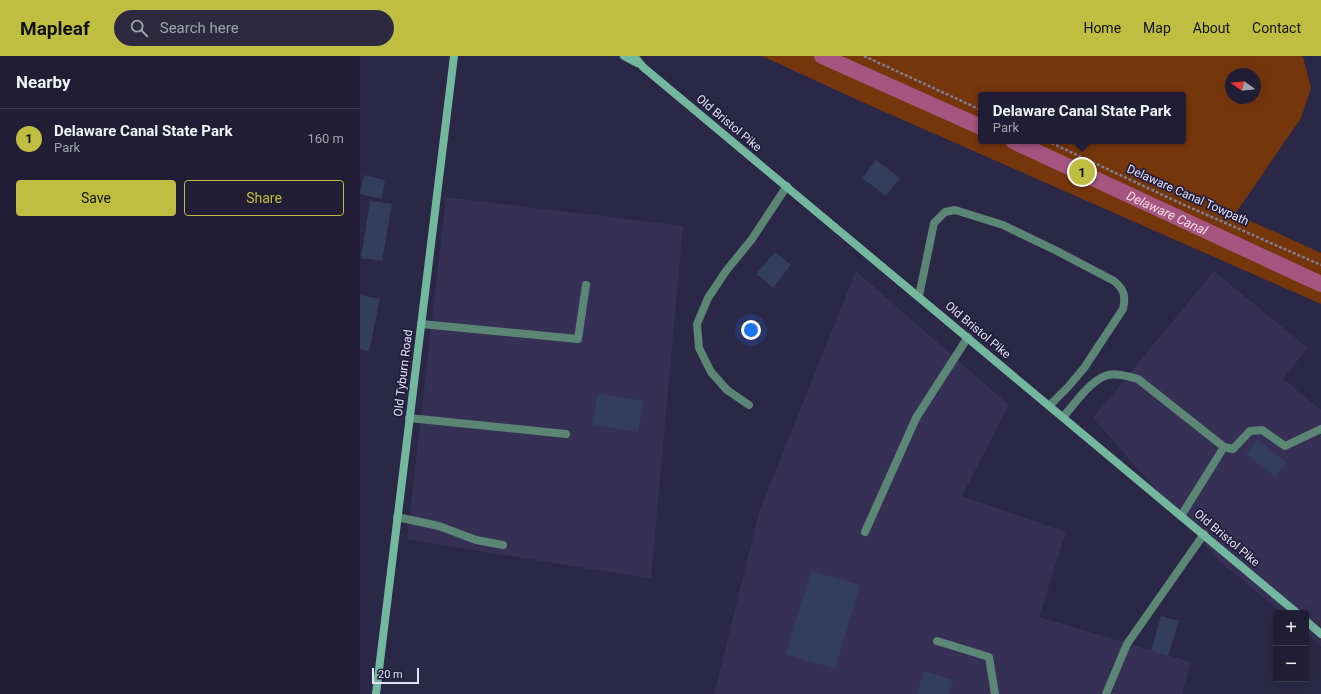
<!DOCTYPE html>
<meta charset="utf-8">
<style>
:root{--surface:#201d34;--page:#2d2a40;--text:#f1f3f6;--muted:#a2a2ac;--line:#3d3b4f;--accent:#c0be41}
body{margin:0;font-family:Roboto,sans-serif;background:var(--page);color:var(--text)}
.controls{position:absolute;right:12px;bottom:12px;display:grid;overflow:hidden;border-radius:4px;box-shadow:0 4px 16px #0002}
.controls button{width:36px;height:36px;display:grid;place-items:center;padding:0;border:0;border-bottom:1px solid var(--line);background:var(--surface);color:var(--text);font:20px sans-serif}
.compass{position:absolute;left:865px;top:12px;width:36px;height:36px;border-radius:50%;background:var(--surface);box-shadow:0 4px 16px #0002;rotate:285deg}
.scale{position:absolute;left:12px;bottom:10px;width:47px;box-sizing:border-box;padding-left:4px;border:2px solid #e3e2f6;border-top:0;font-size:11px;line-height:14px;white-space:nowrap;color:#e3e2f6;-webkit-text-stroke:3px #221d3b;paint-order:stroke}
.you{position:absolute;left:391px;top:274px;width:14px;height:14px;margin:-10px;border:3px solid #fff;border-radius:50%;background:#1a73e8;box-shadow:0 0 0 6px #1a73e833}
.badge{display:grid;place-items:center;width:26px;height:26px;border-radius:50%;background:var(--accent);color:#111;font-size:13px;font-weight:700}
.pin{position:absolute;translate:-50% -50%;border:2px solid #fff;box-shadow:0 1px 4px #0006}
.popup{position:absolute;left:618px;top:36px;width:208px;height:52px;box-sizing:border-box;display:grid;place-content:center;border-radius:4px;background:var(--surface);filter:drop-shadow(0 1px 3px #0005);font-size:13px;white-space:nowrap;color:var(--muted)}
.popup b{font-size:15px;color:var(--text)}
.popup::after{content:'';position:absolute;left:50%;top:100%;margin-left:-8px;border:8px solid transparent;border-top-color:var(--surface)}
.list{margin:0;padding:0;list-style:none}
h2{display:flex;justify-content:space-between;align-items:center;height:52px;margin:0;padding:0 16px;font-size:17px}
h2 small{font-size:13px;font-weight:400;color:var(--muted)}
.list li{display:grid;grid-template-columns:26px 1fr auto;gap:12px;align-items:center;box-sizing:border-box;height:60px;padding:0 16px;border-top:1px solid var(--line)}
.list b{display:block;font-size:15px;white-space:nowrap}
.list p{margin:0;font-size:13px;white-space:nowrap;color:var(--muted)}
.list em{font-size:13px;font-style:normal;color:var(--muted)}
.actions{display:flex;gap:8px;padding:12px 16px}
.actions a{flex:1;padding:9px 0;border:1px solid var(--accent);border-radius:4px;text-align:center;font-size:14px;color:var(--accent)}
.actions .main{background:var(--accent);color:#111}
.icon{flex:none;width:22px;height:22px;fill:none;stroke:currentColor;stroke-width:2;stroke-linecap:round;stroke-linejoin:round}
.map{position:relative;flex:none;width:961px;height:638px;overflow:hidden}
header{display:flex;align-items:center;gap:24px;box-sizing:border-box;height:56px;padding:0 20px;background:var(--accent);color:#111}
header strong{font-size:19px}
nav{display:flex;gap:22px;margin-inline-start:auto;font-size:14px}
.search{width:280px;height:36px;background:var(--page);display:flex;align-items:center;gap:10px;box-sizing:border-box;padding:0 14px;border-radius:22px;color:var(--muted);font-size:15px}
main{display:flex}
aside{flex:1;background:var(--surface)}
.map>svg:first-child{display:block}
.built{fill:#353054}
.green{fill:#76360c;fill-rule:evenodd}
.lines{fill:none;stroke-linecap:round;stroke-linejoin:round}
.canal{stroke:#a5557f;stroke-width:16}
.building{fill:#333e5d}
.path{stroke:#817e98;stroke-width:2.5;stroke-dasharray:3 2;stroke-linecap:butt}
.service{stroke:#5b8575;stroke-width:8}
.secondary{stroke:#73b89e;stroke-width:8}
.labels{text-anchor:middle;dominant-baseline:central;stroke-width:3.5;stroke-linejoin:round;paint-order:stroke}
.street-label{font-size:12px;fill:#e3e2f6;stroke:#221d3b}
.water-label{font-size:13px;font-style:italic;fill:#f2dae5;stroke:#221d3b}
</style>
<header>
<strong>Mapleaf</strong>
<div class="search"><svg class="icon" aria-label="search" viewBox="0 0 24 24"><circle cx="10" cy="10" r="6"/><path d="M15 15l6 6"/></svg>Search here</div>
<nav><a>Home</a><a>Map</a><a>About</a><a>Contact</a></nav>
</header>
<main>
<aside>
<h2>Nearby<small></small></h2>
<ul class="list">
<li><span class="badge">1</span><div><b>Delaware Canal State Park</b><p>Park</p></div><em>160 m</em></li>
</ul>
<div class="actions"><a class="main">Save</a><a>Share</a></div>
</aside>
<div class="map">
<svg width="961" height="638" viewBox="0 0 961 638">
<rect width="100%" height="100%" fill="#2b2746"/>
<path class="built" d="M86,141L323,170L291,523L47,483Z
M496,215L649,349L602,440L706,476L679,561L831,606L822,638H354L399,456Z
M854,215L948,292L923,323L961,354V590L946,577V557H922L859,505L733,362Z"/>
<path class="green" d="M402,0H941L943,1L951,32L941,62L875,158L961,197V248L500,45ZM871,18H895V42H871ZM621,39H823V85H621Z"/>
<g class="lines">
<g class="canal">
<path d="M462,0L621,71"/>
<path id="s1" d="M653,85L961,228"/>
</g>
</g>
<path class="building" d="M516,104L540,122L526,140L502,122Z
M4,119L25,124L22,143L0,138Z
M10,145L32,148L22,205L1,202Z
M415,196L431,209L413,232L396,218Z
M0,239L20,243L9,295L0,293Z
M238,337L284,345L278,376L232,368Z
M897,384L927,407L915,421L886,398Z
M451,515L500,529L475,613L426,598Z
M801,560L819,565L808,600L791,595Z
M564,615L593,624L589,638H557Z"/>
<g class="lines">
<path class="path" d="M504,0L621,54
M687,85L820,147L961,209"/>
<path class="service" d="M559,240L574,167L585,156L595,154L643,169L697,195L754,225C764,233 766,240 763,253L724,312L708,331L689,350
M61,268L218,283L226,229
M389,349L367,334L351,316L339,292L337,268L348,242L366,215L392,183L427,130
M703,361C714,349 729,326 745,320C754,316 768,320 778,323L864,391L821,460
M49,362L206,378
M864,391L873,393L890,375L902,374L925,390L961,373
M37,461L79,470L116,484L143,489
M505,476L556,362L608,281
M577,585L629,601L635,638
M746,638L767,588L844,478"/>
<path class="secondary" d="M264,0L277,7
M274,0L283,11L937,557
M946,565L961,578
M16,638L94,0"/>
</g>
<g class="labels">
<g class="street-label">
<text transform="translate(369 67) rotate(40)">Old Bristol Pike</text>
<text transform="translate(828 139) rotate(24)">Delaware Canal Towpath</text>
<text transform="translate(618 274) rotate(40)">Old Bristol Pike</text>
<text transform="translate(43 317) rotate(-83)">Old Tyburn Road</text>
<text transform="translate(867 482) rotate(40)">Old Bristol Pike</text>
</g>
<g class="water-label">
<text stroke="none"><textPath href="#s1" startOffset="170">Delaware Canal</textPath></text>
</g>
</g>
</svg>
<div class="controls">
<button>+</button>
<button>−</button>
</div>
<svg class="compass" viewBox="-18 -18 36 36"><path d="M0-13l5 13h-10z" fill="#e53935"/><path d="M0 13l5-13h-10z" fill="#a2a2ac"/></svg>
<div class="scale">20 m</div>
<div class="you"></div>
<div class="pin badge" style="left:722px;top:116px">1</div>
<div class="popup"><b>Delaware Canal State Park</b>Park</div>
</div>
</main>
